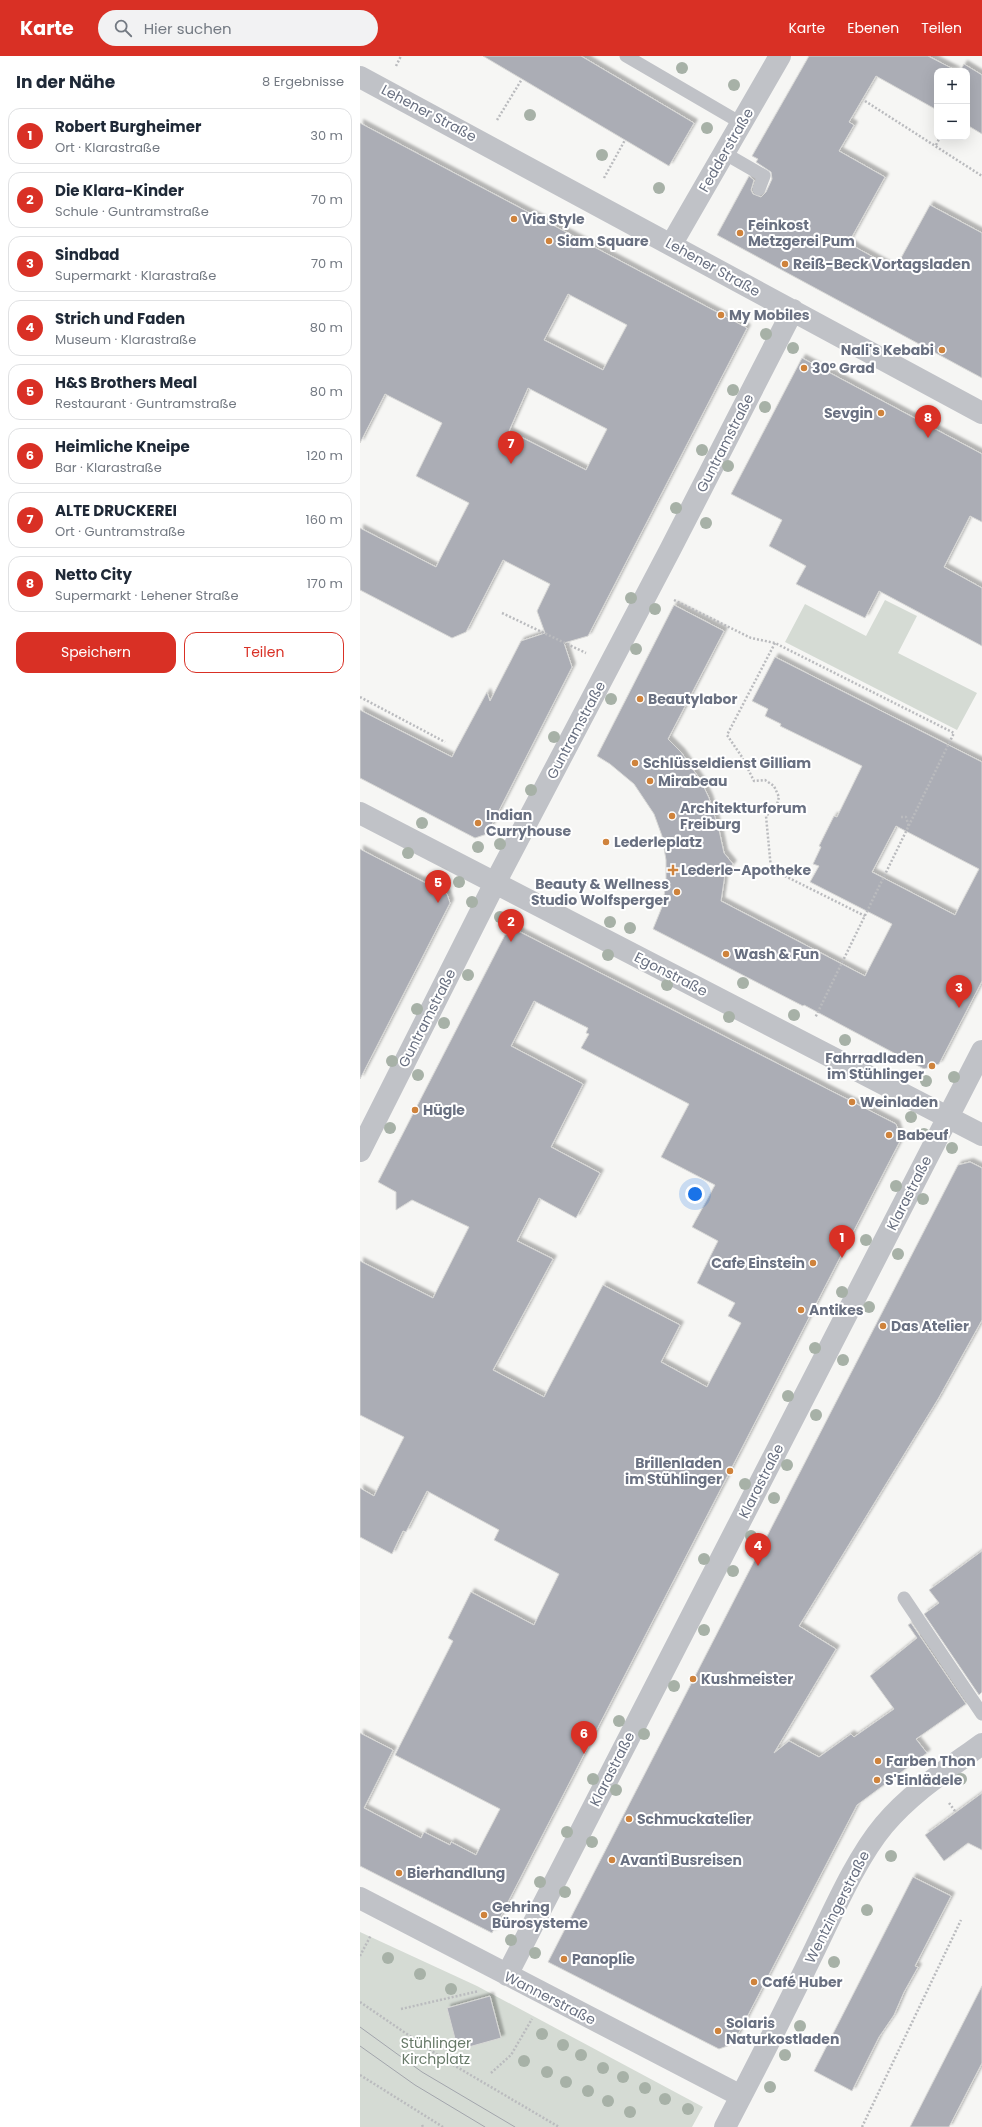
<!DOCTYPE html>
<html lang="de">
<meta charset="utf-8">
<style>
:root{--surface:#fff;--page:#f2f2f3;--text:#1f2937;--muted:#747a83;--line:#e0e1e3;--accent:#d93025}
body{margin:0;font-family:Poppins,sans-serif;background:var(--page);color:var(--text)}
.controls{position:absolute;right:12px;top:12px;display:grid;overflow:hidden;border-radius:8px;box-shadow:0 4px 16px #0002}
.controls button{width:36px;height:36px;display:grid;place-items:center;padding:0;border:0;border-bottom:1px solid var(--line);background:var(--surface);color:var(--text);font:20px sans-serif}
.you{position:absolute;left:335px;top:1138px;width:14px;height:14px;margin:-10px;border:3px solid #fff;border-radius:50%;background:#1a73e8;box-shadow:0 0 0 6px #1a73e833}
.badge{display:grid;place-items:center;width:26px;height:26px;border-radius:50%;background:var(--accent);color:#fff;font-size:13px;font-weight:700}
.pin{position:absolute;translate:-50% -33px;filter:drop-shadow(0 1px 2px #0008)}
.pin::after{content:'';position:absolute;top:21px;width:14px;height:12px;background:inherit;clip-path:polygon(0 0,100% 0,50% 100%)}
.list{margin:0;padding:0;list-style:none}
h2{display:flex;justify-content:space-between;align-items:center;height:52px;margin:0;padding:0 16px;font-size:17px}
h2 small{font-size:13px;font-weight:400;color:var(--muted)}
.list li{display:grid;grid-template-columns:26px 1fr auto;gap:12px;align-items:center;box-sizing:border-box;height:56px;margin:0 8px 8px;padding:0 8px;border:1px solid var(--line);border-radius:12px}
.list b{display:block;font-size:15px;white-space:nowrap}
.list p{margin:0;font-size:13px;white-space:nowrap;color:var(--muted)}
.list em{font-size:13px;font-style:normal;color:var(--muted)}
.actions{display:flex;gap:8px;padding:12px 16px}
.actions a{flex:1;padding:9px 0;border:1px solid var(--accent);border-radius:12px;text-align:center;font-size:14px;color:var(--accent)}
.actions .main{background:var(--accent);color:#fff}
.icon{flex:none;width:22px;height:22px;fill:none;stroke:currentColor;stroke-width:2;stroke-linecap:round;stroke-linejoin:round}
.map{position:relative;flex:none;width:622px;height:2071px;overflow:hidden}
header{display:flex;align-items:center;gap:24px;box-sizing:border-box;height:56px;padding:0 20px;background:var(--accent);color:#fff}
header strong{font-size:19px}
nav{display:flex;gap:22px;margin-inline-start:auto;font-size:14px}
.search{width:280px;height:36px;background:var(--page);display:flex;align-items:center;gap:10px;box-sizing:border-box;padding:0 14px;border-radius:22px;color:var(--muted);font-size:15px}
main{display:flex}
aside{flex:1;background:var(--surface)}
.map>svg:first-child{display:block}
.green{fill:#d5dbd4}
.building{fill:#abadb5;stroke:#d8d8d6;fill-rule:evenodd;filter:url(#shadow)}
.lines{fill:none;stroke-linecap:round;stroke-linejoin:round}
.path{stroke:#babbbe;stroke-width:2.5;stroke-dasharray:2 2;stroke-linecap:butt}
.lane{stroke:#c0c2c7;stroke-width:13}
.street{stroke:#c0c2c7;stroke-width:22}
.tram{stroke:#a2a5ac;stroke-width:1}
.path-bridge{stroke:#babbbe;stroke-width:2.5;stroke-dasharray:2 2;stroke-linecap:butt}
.tree{fill:#a7b1a7}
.poi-dot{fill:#cf833c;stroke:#fff;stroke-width:1.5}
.labels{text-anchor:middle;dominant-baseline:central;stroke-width:4;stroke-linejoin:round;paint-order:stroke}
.street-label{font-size:14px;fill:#697081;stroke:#fff}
.poi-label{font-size:14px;font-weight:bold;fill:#697081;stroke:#fff;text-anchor:start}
.park-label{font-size:14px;fill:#677968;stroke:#fff}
</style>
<header>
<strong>Karte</strong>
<div class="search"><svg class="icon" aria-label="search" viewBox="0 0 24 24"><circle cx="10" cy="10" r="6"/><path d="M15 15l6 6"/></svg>Hier suchen</div>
<nav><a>Karte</a><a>Ebenen</a><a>Teilen</a></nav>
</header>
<main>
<aside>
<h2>In der Nähe<small>8 Ergebnisse</small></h2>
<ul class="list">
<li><span class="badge">1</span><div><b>Robert Burgheimer</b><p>Ort · Klarastraße</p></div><em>30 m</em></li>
<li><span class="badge">2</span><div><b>Die Klara-Kinder</b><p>Schule · Guntramstraße</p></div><em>70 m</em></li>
<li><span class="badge">3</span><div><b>Sindbad</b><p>Supermarkt · Klarastraße</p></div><em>70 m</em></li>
<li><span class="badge">4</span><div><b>Strich und Faden</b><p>Museum · Klarastraße</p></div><em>80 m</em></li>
<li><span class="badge">5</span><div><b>H&amp;S Brothers Meal</b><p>Restaurant · Guntramstraße</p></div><em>80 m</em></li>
<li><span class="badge">6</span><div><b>Heimliche Kneipe</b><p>Bar · Klarastraße</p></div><em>120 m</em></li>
<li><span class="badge">7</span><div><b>ALTE DRUCKEREI</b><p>Ort · Guntramstraße</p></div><em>160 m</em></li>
<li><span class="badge">8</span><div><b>Netto City</b><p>Supermarkt · Lehener Straße</p></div><em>170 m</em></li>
</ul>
<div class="actions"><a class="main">Speichern</a><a>Teilen</a></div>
</aside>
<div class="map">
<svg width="622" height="2071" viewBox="0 0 622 2071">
<defs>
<filter id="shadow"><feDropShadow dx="3.5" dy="-3.5" stdDeviation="1" flood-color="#0004"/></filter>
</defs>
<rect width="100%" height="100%" fill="#f6f6f4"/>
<path class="green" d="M525,544L557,560L538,597L617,637L597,674L425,586L445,548L506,580Z
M0,1876L117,1930L343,2051L332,2071H0Z"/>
<path class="building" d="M123,0H221L334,67L309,110Z
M449,0H568L597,15H577V54L516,20L489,66L494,69L479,95L525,121L489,186L495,190V191L535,213L570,149L622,177V322L357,179L389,120L394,124L391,134L393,138L401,141L406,136L412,123L411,116L396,106L398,103L392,100Z
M604,8L622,19V78L607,69V15H600Z
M0,67L387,272L228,580L204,587L212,611L127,778L115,782L0,722V654L92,701L127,636L130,645L161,585L185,577L177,555L190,528L143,504L106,576L92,582L0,534V472L76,511L109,447L56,420L82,367L25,338L0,387ZM208,238L267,269L243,314L184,284ZM168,332L247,373L226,414L149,375Z
M442,302L622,398V466L610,460L584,511L622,532V590L519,535L505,562L436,528L446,510L409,490L422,464L371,438Z
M314,549L364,575L308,683L321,696L341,725L349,742L359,774L364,797L373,808L365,818L361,845L505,920L532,868L450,826L459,810L453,808L461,791L459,790L474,760L477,761L502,710L420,670L421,668L405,660L408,653L392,645L415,601L622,706V925L579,1008L564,1013L444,949L443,950L293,873L302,851L306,828V804L302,780L294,758L274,728L250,708L237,700ZM536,770L619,813L595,859L512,816Z
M0,793L87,838L90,847L0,1023Z
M158,875L536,1068L541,1083L132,1877L0,1810V1677L33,1694L4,1752L61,1782L64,1776L90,1789L91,1786L116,1799L140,1753L35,1699L93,1585L88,1582L111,1536L174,1569L199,1518L134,1484L139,1474L67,1435L46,1476L43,1475L32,1498L0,1481V1432L14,1440L44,1381L0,1359V1205L73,1242L109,1171L52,1144L36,1154V1136L18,1126L145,879ZM174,945L228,972L226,977L229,978L221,992L329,1048L301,1101L355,1129L332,1171L358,1185L337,1227L375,1247L368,1260L381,1267L347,1331L301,1306L320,1269L243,1229L184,1341L133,1314L193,1203L157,1185L179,1142L216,1162L240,1117L191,1091L223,1028L151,990Z
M610,1106L622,1112V1264L578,1343L439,1570L476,1593L414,1697L429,1685L459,1701L491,1678L494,1681L534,1653L510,1620L557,1582L548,1569L551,1567L606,1648L556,1683L567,1697L497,1749L373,1988L359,1993L188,1906L598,1109Z
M622,1495V1636L619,1639L564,1558L579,1547L569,1534Z
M622,1737V1794L608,1787L584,1805L565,1779Z
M553,1821L591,1840L555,1910L558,1911L544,1936L534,1959L519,1981L492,2035L454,2015Z
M622,1930V2007L589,2071H550Z
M130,1940L141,1982L98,1994L87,1952Z"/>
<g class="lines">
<path class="path" d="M36,10L41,0
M505,45L622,120
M137,64L162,23
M576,89L580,81
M244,122L265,84
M314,544L391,582L415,587L594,677L455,962
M142,557L226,597
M415,587L367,679L382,701L394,725L405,724L414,730L419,741L416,752L406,760L411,813L505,860
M0,641L85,686
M541,761H546L549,771
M589,1747L595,1755
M0,1900L11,1879
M41,1953L119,1935
M85,2004L96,1987
M131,2017L151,1999L172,1963
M62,2069L63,2071
M502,2071L601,1864"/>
<path class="lane" d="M266,0L381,67
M364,97L404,120L399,133
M544,1542L622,1658"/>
<path class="street" d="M0,21L622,357
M311,189L420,0
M0,757L622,1079
M0,1095L135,827L311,492L433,254
M0,1842L381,2040
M147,1919L622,995
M365,2071C396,2012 426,1953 455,1893C474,1854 497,1801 524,1769C552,1736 588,1713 622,1688"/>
<path class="tram" d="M0,1971L62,2016L155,2071
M0,1990L55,2029L125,2071"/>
<path class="path-bridge" d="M0,1946L85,2004L199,2071
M0,2019L83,2071"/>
</g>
<g class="tree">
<circle cx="322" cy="12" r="6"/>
<circle cx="374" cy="29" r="6"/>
<circle cx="170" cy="59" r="6"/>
<circle cx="347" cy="72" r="6"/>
<circle cx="242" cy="99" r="6"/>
<circle cx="299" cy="132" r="6"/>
<circle cx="406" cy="278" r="6"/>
<circle cx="433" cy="292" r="6"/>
<circle cx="373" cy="334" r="6"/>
<circle cx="405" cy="351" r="6"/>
<circle cx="342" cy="394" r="6"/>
<circle cx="368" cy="410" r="6"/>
<circle cx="316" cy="452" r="6"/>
<circle cx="346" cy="467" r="6"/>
<circle cx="271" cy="542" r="6"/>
<circle cx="295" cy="553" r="6"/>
<circle cx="276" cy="593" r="6"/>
<circle cx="251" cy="643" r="6"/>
<circle cx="194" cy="681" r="6"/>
<circle cx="171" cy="734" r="6"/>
<circle cx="62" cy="767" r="6"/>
<circle cx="140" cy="788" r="6"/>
<circle cx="118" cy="791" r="6"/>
<circle cx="48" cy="797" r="6"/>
<circle cx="99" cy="826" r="6"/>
<circle cx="112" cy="846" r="6"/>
<circle cx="140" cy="861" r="6"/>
<circle cx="250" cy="866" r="6"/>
<circle cx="270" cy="872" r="6"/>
<circle cx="248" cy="899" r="6"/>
<circle cx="108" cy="919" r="6"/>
<circle cx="383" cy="927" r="6"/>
<circle cx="307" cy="929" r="6"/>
<circle cx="57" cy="953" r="6"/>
<circle cx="434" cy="959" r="6"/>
<circle cx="369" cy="961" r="6"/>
<circle cx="84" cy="967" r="6"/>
<circle cx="485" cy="984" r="6"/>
<circle cx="32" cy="1005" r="6"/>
<circle cx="58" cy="1019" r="6"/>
<circle cx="594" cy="1021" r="6"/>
<circle cx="566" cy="1025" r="6"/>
<circle cx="551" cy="1061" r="6"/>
<circle cx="30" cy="1072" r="6"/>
<circle cx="564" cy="1078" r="6"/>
<circle cx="592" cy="1092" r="6"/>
<circle cx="536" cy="1130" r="6"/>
<circle cx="563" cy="1143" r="6"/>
<circle cx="506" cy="1184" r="6"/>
<circle cx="538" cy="1198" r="6"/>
<circle cx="482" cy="1236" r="6"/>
<circle cx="509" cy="1251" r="6"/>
<circle cx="455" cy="1292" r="6"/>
<circle cx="483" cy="1304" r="6"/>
<circle cx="428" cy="1340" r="6"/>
<circle cx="456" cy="1359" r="6"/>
<circle cx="427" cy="1409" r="6"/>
<circle cx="385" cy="1428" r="6"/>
<circle cx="414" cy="1442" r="6"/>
<circle cx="391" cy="1480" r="6"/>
<circle cx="344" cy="1503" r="6"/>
<circle cx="373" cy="1515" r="6"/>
<circle cx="344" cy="1574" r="6"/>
<circle cx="314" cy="1630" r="6"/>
<circle cx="259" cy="1665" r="6"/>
<circle cx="284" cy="1678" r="6"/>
<circle cx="233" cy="1723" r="6"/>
<circle cx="601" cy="1723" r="6"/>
<circle cx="256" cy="1734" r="6"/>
<circle cx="207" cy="1776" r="6"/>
<circle cx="232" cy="1786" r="6"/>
<circle cx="531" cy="1800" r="6"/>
<circle cx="180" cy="1826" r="6"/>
<circle cx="205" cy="1836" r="6"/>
<circle cx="507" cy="1854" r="6"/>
<circle cx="151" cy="1884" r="6"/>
<circle cx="175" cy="1897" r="6"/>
<circle cx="28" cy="1902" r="6"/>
<circle cx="474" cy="1906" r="6"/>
<circle cx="60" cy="1918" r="6"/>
<circle cx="91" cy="1933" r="6"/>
<circle cx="440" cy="1970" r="6"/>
<circle cx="182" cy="1978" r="6"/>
<circle cx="203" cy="1989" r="6"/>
<circle cx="221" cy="1999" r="6"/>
<circle cx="425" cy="1999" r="6"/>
<circle cx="164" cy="2005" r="6"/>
<circle cx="243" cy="2012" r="6"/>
<circle cx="187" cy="2016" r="6"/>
<circle cx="263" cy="2021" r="6"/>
<circle cx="206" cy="2026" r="6"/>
<circle cx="410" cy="2031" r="6"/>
<circle cx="285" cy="2032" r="6"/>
<circle cx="228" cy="2035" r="6"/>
<circle cx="305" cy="2043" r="6"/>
<circle cx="248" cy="2045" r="6"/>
<circle cx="328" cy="2053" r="6"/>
<circle cx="270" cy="2056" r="6"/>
</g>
<g class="poi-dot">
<circle cx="154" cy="163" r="4"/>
<circle cx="380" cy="177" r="4"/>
<circle cx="189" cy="185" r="4"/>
<circle cx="425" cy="208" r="4"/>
<circle cx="361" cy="259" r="4"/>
<circle cx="582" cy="294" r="4"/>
<circle cx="444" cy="312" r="4"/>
<circle cx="521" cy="357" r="4"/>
<circle cx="280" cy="643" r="4"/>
<circle cx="275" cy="707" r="4"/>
<circle cx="290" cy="725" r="4"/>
<circle cx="312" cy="760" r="4"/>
<circle cx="118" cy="767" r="4"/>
<circle cx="246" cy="786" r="4"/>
<path d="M311 808h4v4h4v4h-4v4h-4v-4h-4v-4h4z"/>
<circle cx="317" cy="836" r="4"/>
<circle cx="366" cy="898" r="4"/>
<circle cx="572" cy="1010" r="4"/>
<circle cx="492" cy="1046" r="4"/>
<circle cx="55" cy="1054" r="4"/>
<circle cx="529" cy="1079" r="4"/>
<circle cx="453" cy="1207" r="4"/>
<circle cx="441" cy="1254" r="4"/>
<circle cx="523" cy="1270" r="4"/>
<circle cx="370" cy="1415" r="4"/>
<circle cx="333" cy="1623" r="4"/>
<circle cx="518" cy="1705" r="4"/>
<circle cx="517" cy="1724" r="4"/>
<circle cx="269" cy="1763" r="4"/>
<circle cx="252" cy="1804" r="4"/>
<circle cx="39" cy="1817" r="4"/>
<circle cx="124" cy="1859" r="4"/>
<circle cx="204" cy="1903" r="4"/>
<circle cx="394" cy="1926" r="4"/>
<circle cx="358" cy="1975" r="4"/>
</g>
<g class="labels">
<g class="street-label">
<text transform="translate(69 57) rotate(28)">Lehener Straße</text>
<text transform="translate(366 94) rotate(-60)">Fedderstraße</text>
<text transform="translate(353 211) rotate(29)">Lehener Straße</text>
<text transform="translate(365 387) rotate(-63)">Guntramstraße</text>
<text transform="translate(216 674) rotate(-62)">Guntramstraße</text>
<text transform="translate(311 918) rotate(27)">Egonstraße</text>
<text transform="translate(67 962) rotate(-63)">Guntramstraße</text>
<text transform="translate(549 1137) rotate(-63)">Klarastraße</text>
<text transform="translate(401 1425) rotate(-63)">Klarastraße</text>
<text transform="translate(252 1713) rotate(-63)">Klarastraße</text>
<text transform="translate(477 1851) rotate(-63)">Wentzingerstraße</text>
<text transform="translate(190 1942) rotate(27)">Wannerstraße</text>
</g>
<g class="poi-label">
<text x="162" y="163">Via Style</text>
<text x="388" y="169">Feinkost<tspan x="388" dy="16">Metzgerei Pum</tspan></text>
<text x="197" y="185">Siam Square</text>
<text x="433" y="208">Reiß-Beck Vortagsladen</text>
<text x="369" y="259">My Mobiles</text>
<text x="574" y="294" text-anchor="end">Nali's Kebabi</text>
<text x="452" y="312">30° Grad</text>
<text x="513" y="357" text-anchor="end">Sevgin</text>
<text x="288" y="643">Beautylabor</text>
<text x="283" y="707">Schlüsseldienst Gilliam</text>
<text x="298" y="725">Mirabeau</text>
<text x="320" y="752">Architekturforum<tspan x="320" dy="16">Freiburg</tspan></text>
<text x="126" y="759">Indian<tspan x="126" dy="16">Curryhouse</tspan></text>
<text x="254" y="786">Lederleplatz</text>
<text x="321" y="814">Lederle-Apotheke</text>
<text x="309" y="828" text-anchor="end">Beauty &amp; Wellness<tspan x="309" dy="16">Studio Wolfsperger</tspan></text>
<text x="374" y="898">Wash &amp; Fun</text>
<text x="564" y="1002" text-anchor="end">Fahrradladen<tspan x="564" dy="16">im Stühlinger</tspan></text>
<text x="500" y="1046">Weinladen</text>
<text x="63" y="1054">Hügle</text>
<text x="537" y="1079">Babeuf</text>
<text x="445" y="1207" text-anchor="end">Cafe Einstein</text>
<text x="449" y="1254">Antikes</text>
<text x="531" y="1270">Das Atelier</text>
<text x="362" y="1407" text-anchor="end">Brillenladen<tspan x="362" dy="16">im Stühlinger</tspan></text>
<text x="341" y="1623">Kushmeister</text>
<text x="526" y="1705">Farben Thon</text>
<text x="525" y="1724">S'Einlädele</text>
<text x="277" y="1763">Schmuckatelier</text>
<text x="260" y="1804">Avanti Busreisen</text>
<text x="47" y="1817">Bierhandlung</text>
<text x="132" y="1851">Gehring<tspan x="132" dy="16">Bürosysteme</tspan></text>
<text x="212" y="1903">Panoplie</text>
<text x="402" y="1926">Café Huber</text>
<text x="366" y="1967">Solaris<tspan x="366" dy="16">Naturkostladen</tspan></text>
</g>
<g class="park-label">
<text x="76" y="1987">Stühlinger<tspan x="76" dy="16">Kirchplatz</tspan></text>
</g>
</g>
</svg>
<div class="controls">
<button>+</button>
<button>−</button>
</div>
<div class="you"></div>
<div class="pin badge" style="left:482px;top:1202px">1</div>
<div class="pin badge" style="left:151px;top:886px">2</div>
<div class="pin badge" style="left:599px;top:952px">3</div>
<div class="pin badge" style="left:398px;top:1510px">4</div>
<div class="pin badge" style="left:78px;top:847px">5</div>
<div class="pin badge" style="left:224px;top:1698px">6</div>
<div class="pin badge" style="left:151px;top:408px">7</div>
<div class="pin badge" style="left:568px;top:382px">8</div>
</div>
</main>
